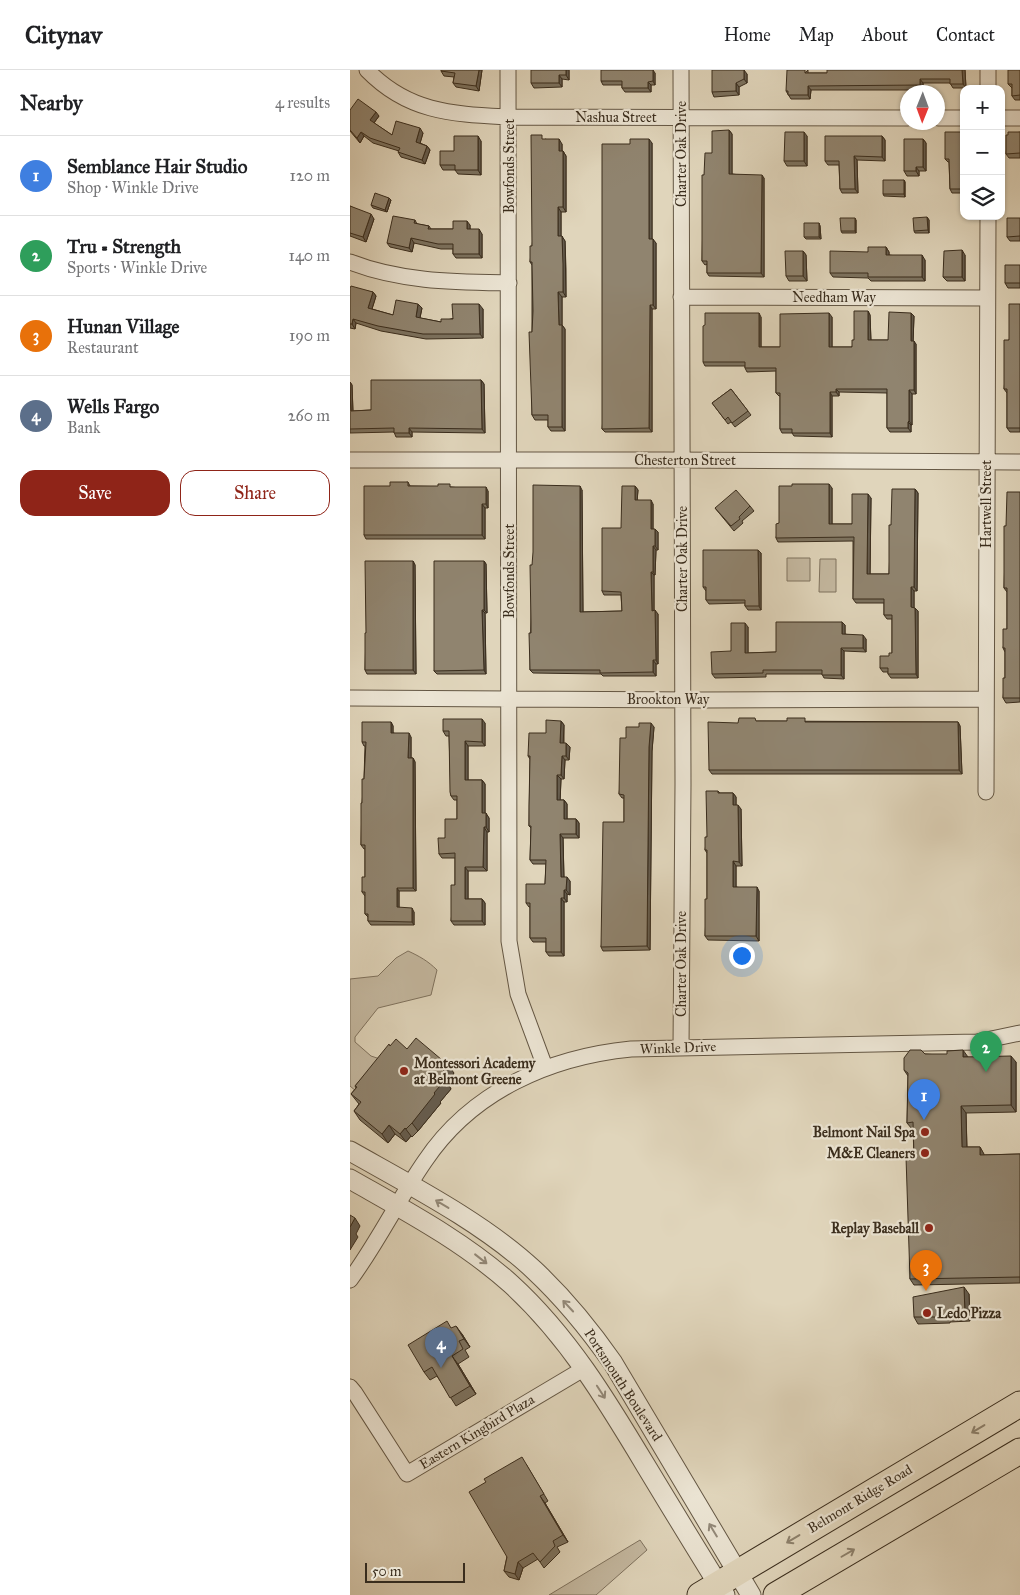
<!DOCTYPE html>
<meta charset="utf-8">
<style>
:root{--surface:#fff;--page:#f2f2f2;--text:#202124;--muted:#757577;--line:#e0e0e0;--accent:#8f2418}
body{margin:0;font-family:"IM FELL Great Primer",serif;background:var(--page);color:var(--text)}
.controls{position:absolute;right:15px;top:15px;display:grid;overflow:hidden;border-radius:10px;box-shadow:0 1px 4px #0004}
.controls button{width:45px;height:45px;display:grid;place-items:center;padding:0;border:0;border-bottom:1px solid var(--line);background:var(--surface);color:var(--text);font:25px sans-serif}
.compass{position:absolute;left:550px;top:15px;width:45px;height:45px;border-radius:50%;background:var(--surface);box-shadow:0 1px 4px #0004;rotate:181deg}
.scale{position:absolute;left:15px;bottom:12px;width:100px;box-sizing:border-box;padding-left:5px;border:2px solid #3a2d1d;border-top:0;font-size:14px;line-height:18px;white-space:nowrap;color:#3a2d1d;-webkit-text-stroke:4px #ebe4d3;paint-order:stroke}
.you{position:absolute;left:391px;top:885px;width:18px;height:18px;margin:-12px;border:4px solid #fff;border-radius:50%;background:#1a73e8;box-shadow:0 0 0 8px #1a73e833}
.badge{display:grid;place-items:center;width:32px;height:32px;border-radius:50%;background:var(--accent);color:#fff;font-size:16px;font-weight:700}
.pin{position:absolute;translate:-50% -41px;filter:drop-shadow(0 1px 2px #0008)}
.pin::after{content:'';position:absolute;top:26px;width:18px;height:15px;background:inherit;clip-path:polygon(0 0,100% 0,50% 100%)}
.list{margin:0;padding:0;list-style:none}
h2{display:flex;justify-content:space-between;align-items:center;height:65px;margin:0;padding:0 20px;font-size:21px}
h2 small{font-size:16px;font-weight:400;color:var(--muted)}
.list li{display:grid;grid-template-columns:32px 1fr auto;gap:15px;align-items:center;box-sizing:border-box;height:80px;padding:0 20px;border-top:1px solid var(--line)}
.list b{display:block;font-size:19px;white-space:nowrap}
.list p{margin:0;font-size:16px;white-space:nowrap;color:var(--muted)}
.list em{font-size:16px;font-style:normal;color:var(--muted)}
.actions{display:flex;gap:10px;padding:15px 20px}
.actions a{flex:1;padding:11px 0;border:1px solid var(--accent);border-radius:15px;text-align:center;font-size:18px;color:var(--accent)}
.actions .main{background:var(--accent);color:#fff}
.icon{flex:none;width:28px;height:28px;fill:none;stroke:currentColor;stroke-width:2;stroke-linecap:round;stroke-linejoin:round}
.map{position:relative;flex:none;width:670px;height:1525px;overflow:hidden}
header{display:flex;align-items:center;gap:30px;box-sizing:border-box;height:70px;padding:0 25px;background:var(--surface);border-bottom:1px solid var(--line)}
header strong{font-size:24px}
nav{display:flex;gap:28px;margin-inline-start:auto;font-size:18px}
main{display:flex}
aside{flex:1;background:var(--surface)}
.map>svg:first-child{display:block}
.green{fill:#c4b8a0;stroke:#7f725e}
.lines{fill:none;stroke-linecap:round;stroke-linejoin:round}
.minor-casing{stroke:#645744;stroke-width:17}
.tertiary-casing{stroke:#645744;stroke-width:21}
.primary-casing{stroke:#3a2d1d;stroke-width:27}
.minor{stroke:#ebe4d3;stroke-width:15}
.tertiary{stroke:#ebe4d3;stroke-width:19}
.primary{stroke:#e0d5bb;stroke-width:25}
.wall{fill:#7c725f;stroke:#3a2d1d}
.shaded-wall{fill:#655c4e;stroke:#3a2d1d}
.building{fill:#90846f;stroke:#3a2d1d}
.oneway{stroke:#928878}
.oneway2{stroke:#8d816c}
.poi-dot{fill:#8f2418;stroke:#ebe4d3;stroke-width:2}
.labels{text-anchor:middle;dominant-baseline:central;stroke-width:4.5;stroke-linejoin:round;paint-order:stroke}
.street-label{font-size:14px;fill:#3a2d1d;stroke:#ebe4d3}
.poi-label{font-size:14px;font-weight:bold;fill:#3a2d1d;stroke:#ebe4d3;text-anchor:end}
</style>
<header>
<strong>Citynav</strong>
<nav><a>Home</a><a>Map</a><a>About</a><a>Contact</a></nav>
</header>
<main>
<aside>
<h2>Nearby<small>4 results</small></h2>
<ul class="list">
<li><span class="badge" style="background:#3f7fe0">1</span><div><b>Semblance Hair Studio</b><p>Shop · Winkle Drive</p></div><em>120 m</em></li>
<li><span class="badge" style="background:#2e9e5b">2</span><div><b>Tru = Strength</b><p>Sports · Winkle Drive</p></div><em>140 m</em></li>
<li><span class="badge" style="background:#e8710a">3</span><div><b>Hunan Village</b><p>Restaurant</p></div><em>190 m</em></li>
<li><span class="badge" style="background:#5c6f8a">4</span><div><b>Wells Fargo</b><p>Bank</p></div><em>260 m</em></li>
</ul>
<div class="actions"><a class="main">Save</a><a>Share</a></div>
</aside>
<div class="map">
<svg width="670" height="1525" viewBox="0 0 670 1525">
<rect width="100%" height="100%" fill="#e0d5bb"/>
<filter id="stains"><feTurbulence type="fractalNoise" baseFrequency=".004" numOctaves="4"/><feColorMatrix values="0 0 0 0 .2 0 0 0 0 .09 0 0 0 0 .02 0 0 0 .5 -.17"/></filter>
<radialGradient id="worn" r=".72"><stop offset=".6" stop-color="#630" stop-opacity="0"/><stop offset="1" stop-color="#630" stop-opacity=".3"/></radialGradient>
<path class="green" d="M437,488H460V511H437Z
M470,489H486V522H469Z
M58,881C69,886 78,891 87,900L81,925L28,938L5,967V972L21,986L33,990L7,1022L0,1016V909L28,906L46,888Z
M290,1470L297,1480L246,1525H199Z"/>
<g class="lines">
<g class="minor-casing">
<path id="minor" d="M17,0C59,43 103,44 159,47L558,48
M158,0L159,871L168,924L195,997
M331,0L333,714L331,978
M638,0V19
M588,48H614
M651,48H670
M0,192C51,212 105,212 159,213
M331,227L637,228
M0,390H314L670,392
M0,628L351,630L636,629
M636,722L638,146
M0,1210C28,1172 48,1130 75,1091C122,1021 200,987 281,979L627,972L670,963
M0,1317L5,1323L57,1404L235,1298"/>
</g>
<g class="tertiary-casing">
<path id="tertiary" d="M0,1081C60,1115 134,1153 184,1200C214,1228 240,1260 263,1293L401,1525
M0,1109C56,1141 113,1171 161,1214C218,1266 257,1331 296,1396C322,1439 348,1482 375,1525"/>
</g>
<g class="primary-casing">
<path id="primary" d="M350,1525L670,1334
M426,1525L670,1381"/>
</g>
<use href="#minor" class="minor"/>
<use href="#tertiary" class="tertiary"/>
<use href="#primary" class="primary"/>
</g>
<path class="wall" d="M132,0L129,21L106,17L103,13L104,7L94,6L91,1Z
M219,0V10L212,9V17L184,18L181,13Z
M458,0V3H477L615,0L616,18H603L600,13H573V20H461L460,29H441L436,21Z
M670,0V30H665L662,26V18L658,14Z
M305,3V15H301V22H275L272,18V15H253L251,11Z
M397,4V13L389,17V25L364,27L362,22Z
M0,40L29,46L24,53L42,65L73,63L70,73L77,76L80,80L75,94L51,87L48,82L49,81L23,73L14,66L10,73L0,61Z
M379,60L382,64V104L414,108V207L359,206L357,203V194L355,195L352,191L354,105L362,83Z
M670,62V88H659L656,84L658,65Z
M614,64V123H602L600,119L599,92H598L595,89Z
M457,66V96H437L434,91Z
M532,66L535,70V91L507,90L508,123H492L490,119L489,95H478L475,91Z
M195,69L212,74V81H213L216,86V142H211V166L215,171L216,199V227H212V255L215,259V361H201L198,357V350H185L182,345V195L180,192Z
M573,69L576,73V101H569V106H557L554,101Z
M131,71V105L108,104L105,100H93L90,95L104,81Z
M302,73V169L306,173V239H302V362H255L252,359L280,74Z
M554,110L555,112V127L534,126L533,124Z
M41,130L37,142L23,138L21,135Z
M0,136L24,149L16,172L0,166Z
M577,147L579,150V163H565L564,161Z
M670,148V171H660L657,167Z
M65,150L67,154L79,156L81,159H103L120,155V159L132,164V188H106L103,184V179H91L64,173L62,182L40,177L37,173Z
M506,150V163H492L491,161Z
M469,153L470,156L471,169H456L454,167Z
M536,177L539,182V185L575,190V211H521L518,208L483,207L480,203L518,182Z
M453,181L456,185L457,211H439L436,206Z
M615,185V211H597L593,207Z
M670,195V218H658L655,213Z
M0,218L23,222L26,226L22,239L43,245L72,238L70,248L91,252L133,239V268L76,269L31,261L6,253L5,259L0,258Z
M670,234V362H660L657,358V323L654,319L659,270Z
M518,241L520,245L521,270H538L564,246L563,271L566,274V324H562V355H561V362H540L537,358V323L489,322V326H482V367L444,366L442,363H432L430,359V326H429L426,323V301L397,302L395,298V296H355L353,292L411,247V277H430L482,247V277H502L504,270Z
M131,310L134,314L135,363L62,362V367H46L44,362L0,363V312L2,315L3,341L21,340Z
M381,319L401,345L385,357L381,352L378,354L362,333Z
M58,412L60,416L101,417L138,421V438H135V469H16L14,465L40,416Z
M285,416L288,420L287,430L303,434V459L308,462V480H306L305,505H304V540L308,544V594H306V606H253L251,604L183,603L180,600L182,495L232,420L233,542L272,541L271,525H254L252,521Z
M482,418V454H502L521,428L520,504H539L541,455L565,419L568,423L567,521H564V538L568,541V608H541L538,604V602H533L530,598L539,586L542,583V549H537L534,545V533H506L503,529V471L428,472L426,468L429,453Z
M670,422V632L656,633L653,628L655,608V582L653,578L657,559V522L654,518L656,456Z
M400,436L404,441L392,451L393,453L384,461L365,438Z
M411,483V540H398L395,536V533L359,534L356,530V521L353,517Z
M63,491L65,495L66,604H17L15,600L16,563Z
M134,491L136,494L137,543H135L136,604H87L84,601Z
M492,552L495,555V564L516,569V582L494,581V609L474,608L472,604H416V607L365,608L362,604L381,581L398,557V583L426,582Z
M211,651L214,655V673L220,677L219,690H215L214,709H211L210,730H214L217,734V749H226L229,753V768H213L214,807L220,811V825L217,824V832H214V886H199L196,882V872H183L180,868V837H179L176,833L195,814L196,794H183L180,790L181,758L179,756L180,689L178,686L196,663Z
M408,651L608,652L610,656L612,704H362L359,700L388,653Z
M41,652L43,656V663L61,667V688H63L65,692L66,821H49V838L64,842V855H21L18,851V847L15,844V826L12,822L15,807V779H14L11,775L12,733L14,709L15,676H14L12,672Z
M135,653V676H118V710H132L135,714V743L139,748V762H137V801H118V829H132L135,833V855H104L101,851L105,815V788H92L89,784L95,768L107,749V730H104L101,726L99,666H96L93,661Z
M304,657L302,681L300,880L253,881L251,877L274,752V728H272L269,724L276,668Z
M368,721L370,723H383L386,727V735L391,739L392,796H386V817L409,821V871L358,870L355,866L357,829V783L355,780L357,767Z
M40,976L57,979L104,1003L97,1012L101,1019L90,1032L91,1033L68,1061L62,1067L61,1066L56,1072L45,1064L38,1073L10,1050L4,1041L9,1034L1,1024L6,1018L5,1016Z
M575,984L617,987L666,992V1042L616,1043L617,1077H630L634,1085L670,1084V1213L564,1215L560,1209L564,1087L563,1059H562L557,1053L558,1006L554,1000Z
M619,1224L620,1251L600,1252V1253L568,1254L564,1247Z
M102,1258L112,1264L120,1277L115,1280L119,1287L108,1294L126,1324L106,1336L87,1306L80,1310L74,1302Z
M176,1394L198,1431L195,1433L218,1472L207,1477L210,1482L194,1498L188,1489L173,1498L169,1510L159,1507L154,1501Z"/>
<path class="shaded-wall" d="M129,0H132L129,21L126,16Z
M216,0H219V10L216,5Z
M303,0L305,3V15L303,11Z
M394,0L397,4V13L394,9Z
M612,0H615L616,18L613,14Z
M209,5L212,9V17L209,13Z
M570,9L573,13V20L570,15Z
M298,12L301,15V22L298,18Z
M386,13L389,17V25L386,21Z
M458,16L461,20L460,29L458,25Z
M26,42L29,46L23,54L20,50Z
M70,58L73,63L69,77L66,72Z
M379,60L382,64V108L379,104Z
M11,62L14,66L10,73L7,68Z
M454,62L457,66V96L454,91Z
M128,66L131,71V105L128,100Z
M532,66L535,70V91L532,87Z
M209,69L212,74V86L209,81Z
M299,69L302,73V173L299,169Z
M573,69L576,73V101L573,97Z
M77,76L80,80L75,94L72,90Z
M213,81L216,86V142L213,137Z
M504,86L507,90L508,123L505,119Z
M566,97L569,101V106L566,101Z
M412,105L414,108V207L411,203Z
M554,110L555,112V127L554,124Z
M39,128L41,130L37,142L35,140Z
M208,137L211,142V171L208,166Z
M21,144L24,149L16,172L13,167Z
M577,147L579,150V163L578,160Z
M505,148L506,150V163L505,161Z
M117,151L120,155V164L117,159Z
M469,153L470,156L471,169L469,167Z
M129,159L132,164V188L129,184Z
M212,166L215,171L216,227L213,222Z
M61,168L64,173L62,182L59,178Z
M303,169L306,173V239L303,235Z
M536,177L539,182V190L536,185Z
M612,180L615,185V211L612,207Z
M453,181L456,185L457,211L453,206Z
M572,185L575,190V211L572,207Z
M23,222L26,226L21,242L18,238Z
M208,222L212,227V255L215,259V361L212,357L209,255Z
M68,234L72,238L69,252L66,247Z
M129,234L133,239V268L130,264Z
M300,235L302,239V362L299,358Z
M518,241L520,245L521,274L518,270Z
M409,243L411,247V280L409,277Z
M479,243L482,247V280L479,277Z
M561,243L564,246L563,274L561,271Z
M3,249L6,253L5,259L2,254Z
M564,271L566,274V324L564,320Z
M131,310L134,314L135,363L132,359Z
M0,312L2,315L3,344L1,341Z
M486,319L489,322V326L486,322Z
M559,320L562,324V355L559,351Z
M480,322L482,326V367L480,363Z
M558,352L561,355V362L558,358Z
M59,358L62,362V367L59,363Z
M479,414L482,418V458L479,454Z
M230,416L232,420L233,546L230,542Z
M285,416L288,420L287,433L285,430Z
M136,417L138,421V438L136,434Z
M565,419L568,423L567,521L564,517Z
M518,424L521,428L520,508L517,504Z
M301,430L303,434V462L301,459Z
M132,434L135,438V469L132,465Z
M305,459L308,462V480L305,476Z
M303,476L306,480L305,505L303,502Z
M408,480L411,483V540L409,536Z
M63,491L65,495L66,604L63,600Z
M134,491L136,494L137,543L134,540Z
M301,502L304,505V544L302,541Z
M561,517L564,521V541L561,537Z
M565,538L568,541V608L566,604Z
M132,540L135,543L136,604L134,600Z
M305,540L308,544V594L306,590Z
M492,552L495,555V568L492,564Z
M395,553L398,557V587L395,583Z
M513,565L516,569V582L513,578Z
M491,578L494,581V609L491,605Z
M303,590L306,594V606L303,602Z
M132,649L135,653V676L132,672Z
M211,651L214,655L213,677L210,673Z
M41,652L43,656V667L41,663Z
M608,652L610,656L612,704L609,700Z
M301,653L304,657L302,681L300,880L297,876L299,677Z
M59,663L61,667V692L58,688Z
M115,671L118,676V714L115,710Z
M216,673L220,677L219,690L216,686Z
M212,686L215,690L214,709L211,705Z
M63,688L65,692L66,821L63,818Z
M207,705L211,709L210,734L207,730Z
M132,710L135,714V748L132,743Z
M383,723L386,727V739L383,735Z
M214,730L217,734V753L214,749Z
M388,735L391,739L392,796L389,792Z
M136,743L139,748V762L136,757Z
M226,749L229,753V768L226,764Z
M134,757L137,762V801L133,797Z
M210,764L213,768L214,811L211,807Z
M383,791L386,796V821L383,817Z
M115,797L118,801V833L115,829Z
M217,807L220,811V825L216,820Z
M407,817L409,821V871L406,866Z
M47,818L49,821V841L47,837Z
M214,820L217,824V832L214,828Z
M211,828L214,832V886L211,882Z
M132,829L135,833V855L132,851Z
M62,838L64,842V855L62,852Z
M613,980L618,987H613Z
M661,986L666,992V1042L661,1035Z
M98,995L104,1003L97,1012L101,1019L90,1032L91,1033L68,1061L62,1053L84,1023L89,1006Z
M611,1036L616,1043L617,1084L612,1077Z
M39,1055L45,1064L38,1073L32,1064Z
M55,1058L61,1066L56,1072L50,1064Z
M630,1077L634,1084V1091L630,1085Z
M5,1148L10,1156L6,1164L8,1167L0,1180V1157Z
M614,1217L619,1224L620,1251L615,1244Z
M106,1256L112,1264L120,1277L114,1269Z
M102,1286L108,1294L126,1324L120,1316Z
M190,1426L195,1433L218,1472L213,1465Z
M168,1492L173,1498L169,1510L165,1504Z"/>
<path class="building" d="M91,0H129L126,16L103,13L105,3L91,1Z
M181,0H216V5H209V13H181Z
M251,0H303V11L298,12V18H272V11H251Z
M362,0H394V9L386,13V21L362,22Z
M437,0H455V3H477V0H612L613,14H600V9H570V15L458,16V25H438V21H436Z
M658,0H670V25L662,26V14H658Z
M8,29L26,42L20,50L42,65L46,51L70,58L66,72L77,76L72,90L48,82L50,78L20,68L11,62L7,68L0,60V40Z
M379,60V104L412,105L411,203H357V191H352V105H354L355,83H362V61Z
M435,62H454V91H434Z
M595,62H613L614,119H600L599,89H595Z
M658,62H670V83L656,84V65H658Z
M181,65H192V69H209V81H213V137H208V166H212L213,194V222H208L209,255H212V357H198V345H182L179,262H182L183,241L182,195V192H180V176H182Z
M104,66H128V100H105V95H90V81H104Z
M475,66H532V87L504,86L505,119H490L489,91H475Z
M280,69H299V169H303V235H300L299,358L252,359V74H280Z
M554,69H573V97H566V101H554Z
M533,110H554V124H533Z
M25,123L39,128L35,140L21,135Z
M0,136L21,144L13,167L0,163Z
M43,146L65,150L64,153L79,156L78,159H103V151H117V159H129V184H103V174H88L61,168L59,178L37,173Z
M577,147L578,160L564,161L563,148Z
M490,148H505V161H491Z
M657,148H670V166L657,167Z
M454,153H469V167H454Z
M518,177H536V185H572V207H518V203H480V181L518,182Z
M612,180V207H593L594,181Z
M435,181H453V206H436Z
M655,195H670V213H655Z
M1,216L23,222L18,238L43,245L46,230L68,234L66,247L91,252V249H103L102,234H129L130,264H73L28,256L3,249L2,254H0V218Z
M659,234H670V358H657V319H654V270H659Z
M504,241H518V270H538L539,242L561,243V271H564V320H559V351L558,352V358H537V319H486V322H480V363H442V359H430V323H426V298H395V292H353V256L355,255V243H409V277H430V244L479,243V277H502V270H504Z
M21,310H131L132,359L59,358V363H44V358L0,359V327L1,341L21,340Z
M381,319L398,341L382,353L378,347L375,350L362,333Z
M40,412H58V416H88V414H100V417H136V434H132V465H14V416H40Z
M442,414H479V454H502V424H518L517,504H539V455H541L542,419H565L564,517H561V537L565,538L566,604H538V598H530V586H539V583H542V545H534V529H503L504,467L426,468V454L429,453V416H442Z
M183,415L230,416V542L272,541L271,522L252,521V458H271L272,416H285V430H301V459H305V476H303V502H301L302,541L305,540L306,590H303V602L250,603V600H180L179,563H181V552L180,495H182L183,482Z
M386,420L400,436L389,447L390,449L381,456L365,438Z
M657,422H670V628H653V608H655V578H653V559H657V518H654V456H656Z
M353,480H408L409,536H395V530H356V517H353Z
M15,491H63V600H15V563H16Z
M84,491H134V540H132L134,600L84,601Z
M426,552H492V564L513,565V578H491V605H472V600H413V603L362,604L361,582L381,581V553H395V583L426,582Z
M389,648H405L406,651H437V648H455V652H608L609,700H359L358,652L388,653Z
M93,649H132V672L115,671V710H132V743H136V757H134L133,797H115V829H132V851H101V815H105V783L89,784L88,768H95V749H107V726H101L100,722L99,661H93Z
M196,650L211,651L210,673H216V686H212L211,705H207V730H214V749H226V764H210L211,807H217L216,820H214V828H211V882H196V868H180V833H176V814H195L196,790H180L181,756H179V736L180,686H178L179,663H196Z
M12,652H41V663H59L58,688H63V818H47V837L62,838V852L18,851V844H15V822H12V807H15V775H11V733H12V709H14L16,672H12Z
M289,653H301L299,677L297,876L251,877L253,752H274V725L269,724L270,668H276V657H289Z
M356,721H368V723H383V735H388L389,792L383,791V817H407L406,866H355V829H357V780H355V767H357Z
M66,968L98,995L89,1006L95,1010L84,1023L85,1024L62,1053L56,1059L55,1058L50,1064L39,1055L32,1064L4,1041L11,1032L1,1024L7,1017L5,1016L39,974L40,976L46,969L57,979Z
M560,980H571L575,984H597V981L613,980V987L661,986V1035L611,1036L612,1077H630V1085L670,1084V1207L560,1209L556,1087H564L563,1052L557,1053L558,1003L554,1000V988Z
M0,1145L5,1148L0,1157Z
M614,1217L615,1244L595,1245L596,1247H564L563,1227Z
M97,1251L101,1258L106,1256L114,1269L109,1271L113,1279L102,1286L120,1316L100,1328L82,1297L74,1302L58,1275Z
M172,1387L194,1424L190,1426L213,1465L203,1471L205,1476L190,1492L183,1483L168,1492L165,1504L154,1501L157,1487L119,1422L136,1412L134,1409Z"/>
<defs><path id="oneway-shaft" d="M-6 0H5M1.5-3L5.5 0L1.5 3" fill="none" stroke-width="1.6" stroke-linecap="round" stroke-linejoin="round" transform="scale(1.25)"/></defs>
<g class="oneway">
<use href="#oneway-shaft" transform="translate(92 1134) rotate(-149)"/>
<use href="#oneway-shaft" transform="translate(131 1189) rotate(38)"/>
<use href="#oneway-shaft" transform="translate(218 1236) rotate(-133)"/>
<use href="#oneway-shaft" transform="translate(251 1322) rotate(57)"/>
<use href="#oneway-shaft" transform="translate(363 1460) rotate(-121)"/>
</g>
<g class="oneway2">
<use href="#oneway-shaft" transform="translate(628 1359) rotate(149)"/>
<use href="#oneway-shaft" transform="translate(443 1469) rotate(149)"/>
<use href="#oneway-shaft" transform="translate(498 1483) rotate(-30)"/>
</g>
<g class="poi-dot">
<circle cx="54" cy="1001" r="5"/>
<circle cx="575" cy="1062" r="5"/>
<circle cx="575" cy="1083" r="5"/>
<circle cx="579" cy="1158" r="5"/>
<circle cx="577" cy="1243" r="5"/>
</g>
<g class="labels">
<g class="street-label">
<text x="266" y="47">Nashua Street</text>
<text transform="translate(331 84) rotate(-90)">Charter Oak Drive</text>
<text transform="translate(159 96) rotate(-90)">Bowfonds Street</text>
<text x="484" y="227">Needham Way</text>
<text x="335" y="390">Chesterton Street</text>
<text transform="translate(636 434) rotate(-90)">Hartwell Street</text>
<text transform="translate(332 489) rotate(-90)">Charter Oak Drive</text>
<text transform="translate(159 501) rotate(-90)">Bowfonds Street</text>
<text x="318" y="629">Brookton Way</text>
<text transform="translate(331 894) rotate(-90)">Charter Oak Drive</text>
<text transform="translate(328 978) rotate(-2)">Winkle Drive</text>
<text transform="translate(273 1315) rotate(57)">Portsmouth Boulevard</text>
<text transform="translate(127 1362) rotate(-31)">Eastern Kingbird Plaza</text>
<text transform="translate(510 1429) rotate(-31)">Belmont Ridge Road</text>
</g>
<g class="poi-label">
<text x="64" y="993" text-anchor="start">Montessori Academy<tspan x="64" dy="16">at Belmont Greene</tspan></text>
<text x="565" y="1062">Belmont Nail Spa</text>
<text x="565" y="1083">M&amp;E Cleaners</text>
<text x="569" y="1158">Replay Baseball</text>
<text x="587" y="1243" text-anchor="start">Ledo Pizza</text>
</g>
</g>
<rect width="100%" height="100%" filter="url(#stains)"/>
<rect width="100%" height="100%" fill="url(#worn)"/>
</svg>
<div class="controls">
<button>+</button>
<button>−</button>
<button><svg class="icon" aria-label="layers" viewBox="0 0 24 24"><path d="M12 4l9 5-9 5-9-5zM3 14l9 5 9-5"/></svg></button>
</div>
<svg class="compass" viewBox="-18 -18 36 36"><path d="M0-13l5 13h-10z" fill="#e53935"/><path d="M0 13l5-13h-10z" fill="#757577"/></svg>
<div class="scale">50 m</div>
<div class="you"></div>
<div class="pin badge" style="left:574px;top:1050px;background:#3f7fe0">1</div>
<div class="pin badge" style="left:636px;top:1002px;background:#2e9e5b">2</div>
<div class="pin badge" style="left:576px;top:1221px;background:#e8710a">3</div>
<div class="pin badge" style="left:91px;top:1298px;background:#5c6f8a">4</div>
</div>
</main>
